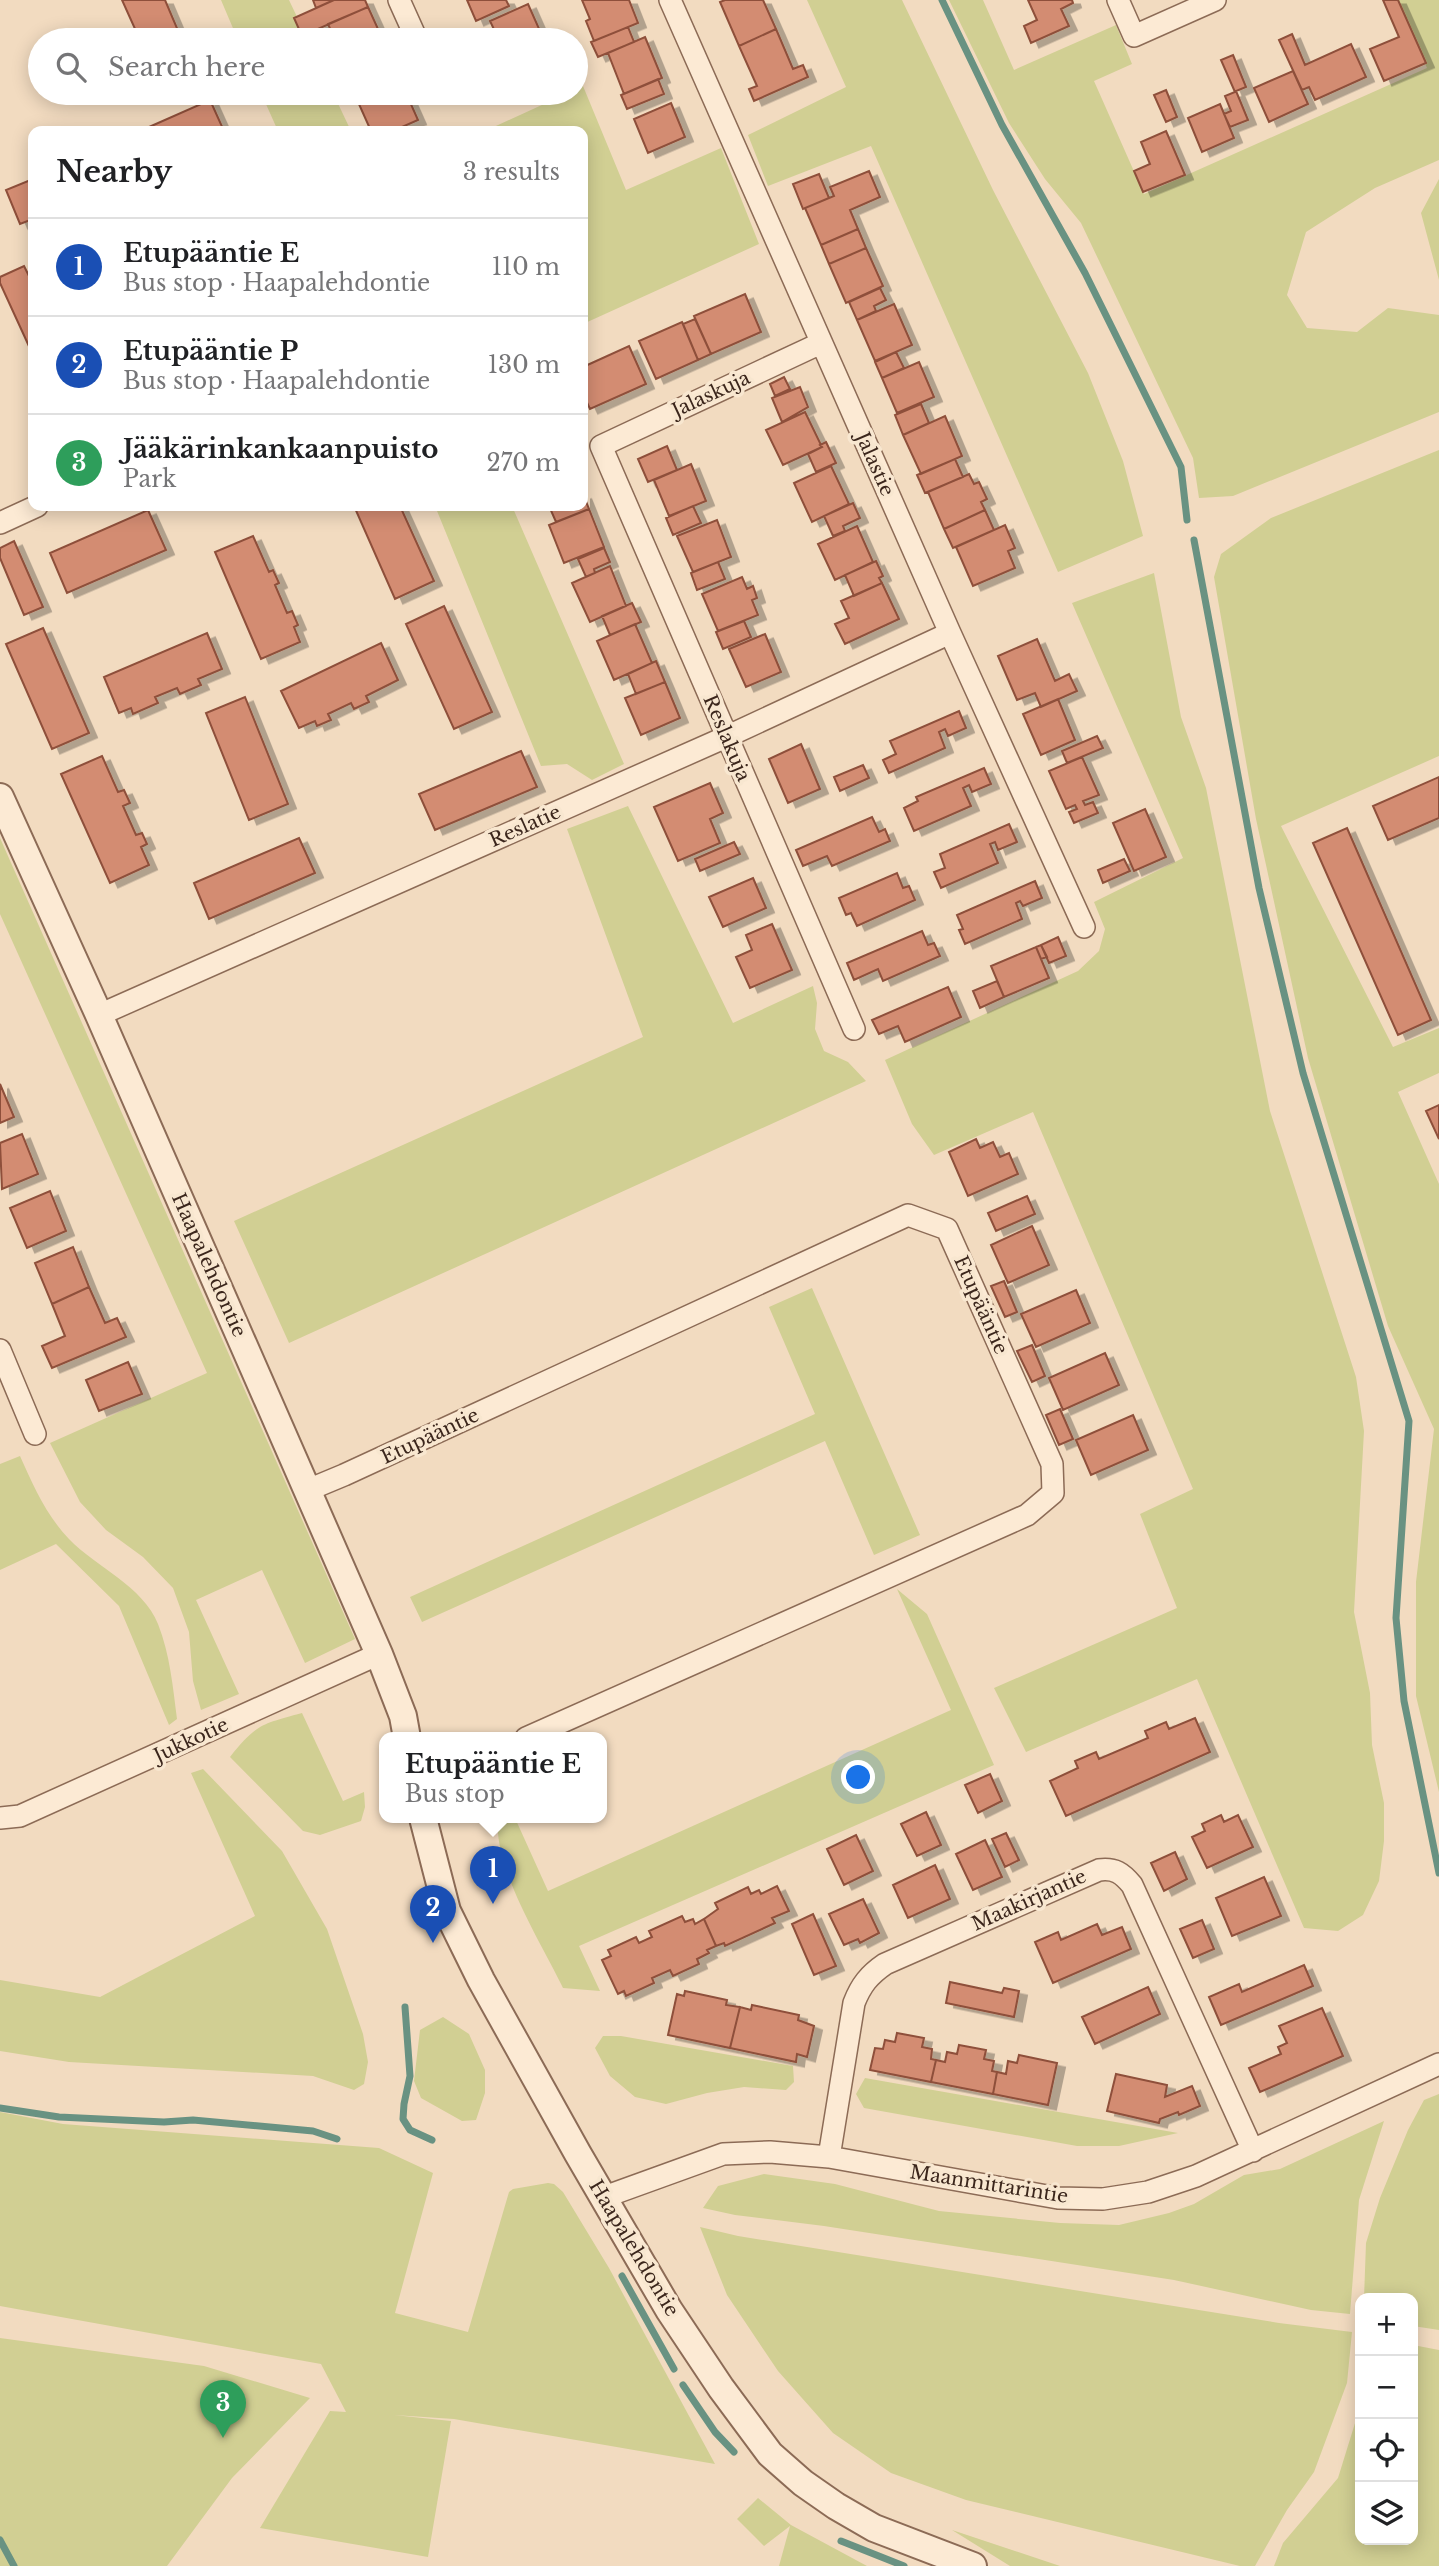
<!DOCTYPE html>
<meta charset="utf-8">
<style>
:root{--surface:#fff;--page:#f2f2f2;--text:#202124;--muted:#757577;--line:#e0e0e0;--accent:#a02135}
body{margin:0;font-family:"Libre Baskerville",serif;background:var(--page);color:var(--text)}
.controls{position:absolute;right:21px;bottom:21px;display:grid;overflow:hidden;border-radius:14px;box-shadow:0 4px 18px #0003}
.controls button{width:63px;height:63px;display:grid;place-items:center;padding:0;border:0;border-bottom:2px solid var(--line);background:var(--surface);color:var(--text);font:35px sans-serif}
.you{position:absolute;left:859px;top:1778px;width:24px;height:24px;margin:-18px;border:5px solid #fff;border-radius:50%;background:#1a73e8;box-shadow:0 0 0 10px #1a73e833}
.badge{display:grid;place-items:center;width:46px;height:46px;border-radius:50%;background:var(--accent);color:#fff;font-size:23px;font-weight:700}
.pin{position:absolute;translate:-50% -58px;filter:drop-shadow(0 2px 4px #0008)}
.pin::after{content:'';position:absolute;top:37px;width:24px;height:21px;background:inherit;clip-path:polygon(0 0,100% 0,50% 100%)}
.popup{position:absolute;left:379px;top:1732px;width:228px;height:91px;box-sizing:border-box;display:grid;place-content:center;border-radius:14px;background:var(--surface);filter:drop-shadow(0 2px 5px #0005);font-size:23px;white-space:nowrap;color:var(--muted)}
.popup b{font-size:26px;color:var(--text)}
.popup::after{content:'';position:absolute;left:50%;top:100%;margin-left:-14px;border:14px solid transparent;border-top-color:var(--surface)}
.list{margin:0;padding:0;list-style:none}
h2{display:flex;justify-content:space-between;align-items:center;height:91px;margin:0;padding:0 28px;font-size:30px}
h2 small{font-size:23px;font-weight:400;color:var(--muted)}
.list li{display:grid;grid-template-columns:46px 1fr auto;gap:21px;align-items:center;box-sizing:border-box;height:98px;padding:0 28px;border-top:2px solid var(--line)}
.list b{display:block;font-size:26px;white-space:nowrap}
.list p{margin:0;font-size:23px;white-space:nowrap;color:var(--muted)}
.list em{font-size:23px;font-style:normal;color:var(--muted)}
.icon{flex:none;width:38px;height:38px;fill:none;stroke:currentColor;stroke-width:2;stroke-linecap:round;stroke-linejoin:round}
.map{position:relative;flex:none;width:1439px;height:2566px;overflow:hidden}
.search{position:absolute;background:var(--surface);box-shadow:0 4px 18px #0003;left:28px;top:28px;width:560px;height:77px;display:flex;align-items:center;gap:18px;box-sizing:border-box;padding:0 24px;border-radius:38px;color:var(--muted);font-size:26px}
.panel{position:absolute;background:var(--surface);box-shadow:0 4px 18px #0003;left:28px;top:126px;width:560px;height:385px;border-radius:14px}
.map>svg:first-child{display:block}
.green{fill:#d1cf93}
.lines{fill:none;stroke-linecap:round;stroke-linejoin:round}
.stream{stroke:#699282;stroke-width:7}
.building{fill:#d38c72;stroke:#8e4f3a;stroke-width:2;filter:url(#shadow)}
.minor-casing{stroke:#8c6b56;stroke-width:24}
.tertiary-casing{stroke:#8c6b56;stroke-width:30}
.minor{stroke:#fcead4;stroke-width:21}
.tertiary{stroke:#fcead4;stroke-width:26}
.labels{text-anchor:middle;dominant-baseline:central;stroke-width:7;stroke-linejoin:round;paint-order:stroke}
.street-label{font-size:19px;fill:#3b261c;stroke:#f8e7d0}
</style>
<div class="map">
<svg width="1439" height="2566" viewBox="0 0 1439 2566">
<defs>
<filter id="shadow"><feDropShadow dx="8" dy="4.5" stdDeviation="0" flood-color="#0004"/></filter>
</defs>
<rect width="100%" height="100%" fill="#f2dbc0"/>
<path class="green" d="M221,0H289L308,40H238Z
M807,0H902L993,190L1088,373L1123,461L1143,536L1058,572L871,146L768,186L748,135L846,87Z
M949,0H983L1014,70L1116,25L1132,64L1094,81L1144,194L1427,68L1398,0H1439V160L1375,188L1306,232L1287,295L1307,328L1357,332L1388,308L1439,315V412L1233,496L1199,498L1193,458L1081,223L1045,179L1009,123Z
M583,86L626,190L721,148L759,244L583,324V131H485L568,93H576V89Z
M261,93H333L351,131H278Z
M1439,179V280L1421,213Z
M1439,450V756L1281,826L1393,1047L1439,1028V1073L1398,1092L1439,1184V1792L1416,1696V1582L1434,1429L1388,1326L1308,1058L1256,819L1214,577L1221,554L1271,518Z
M435,506H512L624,764L592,780L567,764L541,766Z
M1154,573L1181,717L1206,788L1270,1111L1356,1377L1364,1431L1354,1612L1370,1693L1372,1745L1384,1803V1841L1379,1881L1363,1915L1338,1931L1304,1928L1197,1679L1026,1752L994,1688L1177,1608L1140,1514L1193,1489L1033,1112L934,1155L912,1124L885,1060L1078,971L1099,951L1105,929L1094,902L1183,858L1072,603Z
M628,806L733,1023L813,986L817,1003L815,1029L824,1051L848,1062L866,1081L289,1343L234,1221L643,1037L567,829Z
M0,838L355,1639L305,1663L262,1570L196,1600L239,1694L201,1710L193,1681L189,1632L173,1588L143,1557L106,1530L80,1502L50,1443L207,1373L0,914Z
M812,1288L920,1535L874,1555L825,1441L422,1622L410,1597L815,1414L769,1307Z
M20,1456C33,1485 46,1515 69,1539C96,1567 143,1586 158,1624C170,1654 173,1688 177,1719L169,1725L119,1606L56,1544L0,1570V1464Z
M897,1589L927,1614L994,1765L579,1946L600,1991L563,1988C541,1942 493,1868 498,1818H515L548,1891L951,1710Z
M302,1713L343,1801L364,1792L365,1807L361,1821L320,1835L303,1831L230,1757C256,1724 262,1724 302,1713Z
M203,1769L282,1851L327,1929L363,2034L368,2062L364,2084L354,2090L313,2076L69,2062L0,2051V1980L100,1997L255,1916L191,1773Z
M443,2017L469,2034L485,2070V2093L476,2120L462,2121L421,2098L414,2081L420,2030Z
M603,2036H621L793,2066L794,2082L786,2090L744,2087L707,2093L666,2104L635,2097L610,2076L595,2048Z
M865,2078L1178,2133L1119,2146H1077L864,2108L856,2094Z
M1439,2094V2330L1413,2326V2298H1364L1366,2243L1380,2198L1408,2130L1424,2100Z
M0,2112L63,2124L379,2148L433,2173L395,2313L468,2332L509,2192L513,2189L548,2183L554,2184L563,2192L609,2268L715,2464L454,2419L394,2415L451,2421L428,2557L260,2528L330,2411L346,2412L321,2364L0,2306Z
M1384,2121L1359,2200L1350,2314L1311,2310L1174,2280L824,2226L735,2215L703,2208L718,2186L764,2174L835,2184L939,2211L1060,2223L1119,2225L1169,2213L1194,2204L1244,2175L1280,2169Z
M700,2227L738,2236L1279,2323L1352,2332L1347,2383L1314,2472L1287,2510L1255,2566H1240L966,2500L891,2473L833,2433L778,2371L727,2295Z
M0,2338L204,2366L310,2398L232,2478L167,2566H0Z
M1413,2345L1439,2350V2566H1274L1283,2543L1338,2478L1360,2407V2540H1413Z
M758,2498L791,2525L867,2566H779L790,2526L764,2546L737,2519Z
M952,2530L1060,2566H1010Z"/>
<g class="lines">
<path class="stream" d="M942,0L1002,125L1085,273L1181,467L1187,520
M1194,540L1259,888L1303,1073L1409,1421L1396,1618L1404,1701L1439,1873
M405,2007L410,2076L404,2104L403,2119L410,2130L432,2140
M0,2108L59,2117L164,2122L193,2120L313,2131L337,2139
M622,2276L674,2369
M683,2385L715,2432L734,2452
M0,2540L14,2566
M841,2541L904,2566"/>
</g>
<path class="building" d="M122,0H165L182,40H140Z
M313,0H334L316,8Z
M334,0H365L368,7L302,36L294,18Z
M467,0H506L509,6L476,21Z
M582,0H629L638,23L594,41L586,21L590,19Z
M725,0H763L776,29L739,46L720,2Z
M1028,0H1072L1073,3L1061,9L1069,26L1031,43L1024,26L1037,20Z
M1383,0H1398L1426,63L1384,81L1370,49L1399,37Z
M528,4L544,40H499L490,21Z
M368,7L383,40H335L328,24Z
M628,27L634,42L598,57L591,42Z
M776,29L793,69L803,65L808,77L754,101L749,89L757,86L739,46Z
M1292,34L1305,65L1351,44L1366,77L1315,100L1309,87L1302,90L1279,40Z
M645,37L662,78L624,94L608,53Z
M1233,55L1246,87L1236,91L1248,120L1230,127L1224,114L1231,111L1225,96L1235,92L1221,60Z
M1293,71L1308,104L1269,122L1254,88Z
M658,79L664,94L627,109L621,95Z
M1166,90L1177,117L1166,122L1154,95Z
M354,93H406L418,120L393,131H371Z
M210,100L224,131H140Z
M671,103L685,137L648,153L634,119Z
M1220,104L1234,138L1202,152L1188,118Z
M1166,131L1185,175L1143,192L1134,171L1150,164L1141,142Z
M869,171L880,197L850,210L858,229L821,245L805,208L834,196L830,187Z
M819,174L829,198L803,209L793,184Z
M33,179V219L20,224L6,190Z
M858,229L866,248L829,264L821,245Z
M866,248L883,286L846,303L829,264Z
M24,266L33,284V355L0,283V277Z
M880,288L886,300L874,306L876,311L857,320L849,302Z
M745,294L761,332L711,354L694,316Z
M894,304L912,345L875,361L857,320Z
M695,319L711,354L698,360L683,324Z
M682,322L698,360L656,379L639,341Z
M629,346L646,384L590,409L583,394V367Z
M896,352L904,368L882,378L875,362Z
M919,362L934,397L897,413L882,378Z
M784,377L790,389L775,396L770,384Z
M800,387L808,407L782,422L772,398Z
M921,404L929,423L903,435L895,415Z
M805,412L822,447L783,465L766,430Z
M945,416L962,456L921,474L903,435Z
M826,442L836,463L816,472L808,454L822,447L820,445Z
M667,446L677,470L648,482L638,459Z
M955,459L963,477L925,493L917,475Z
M691,464L706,501L669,516L654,480Z
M831,466L849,504L812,522L794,483Z
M969,474L974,484L979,482L987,499L981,502L985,510L944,529L928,492Z
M583,494L589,509L556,522L549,506H583Z
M853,503L860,518L843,526L845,531L833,536L824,516Z
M354,506H400L434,581L395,599Z
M693,506L701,523L673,535L666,518Z
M589,509L604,547L564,563L549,525Z
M148,510L166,550L67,593L50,553Z
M985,510L994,530L953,548L944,529Z
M717,520L731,557L693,572L677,536Z
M1005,525L1015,548L1008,551L1015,568L973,586L956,547Z
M857,526L873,562L835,580L818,544Z
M253,536L269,572L273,570L279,583L275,585L287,613L292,611L298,625L294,627L300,642L261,659L215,552Z
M14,541L43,607L24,615L0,558V548Z
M604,548L610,562L594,569L595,573L586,577L578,559Z
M876,561L883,576L879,578L882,583L854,596L845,575Z
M718,562L725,579L697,590L691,573Z
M610,566L626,606L590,622L572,583Z
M742,577L747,589L753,586L757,598L752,600L758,615L718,631L702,594Z
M882,583L899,619L845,644L835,624L849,618L841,601Z
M632,603L641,622L610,635L602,616Z
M444,606L492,712L454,729L406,624Z
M744,621L751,637L723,649L716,632Z
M635,624L652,663L614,680L597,641Z
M43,628L89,733L52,749L6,644Z
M207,633L222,669L198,679L201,685L180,694L177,688L155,697L158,703L133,714L131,708L119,713L104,677Z
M765,634L781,672L746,687L729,649Z
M1037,639L1055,681L1069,674L1077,691L1041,707L1035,693L1017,700L998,656Z
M381,643L398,680L366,696L369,702L354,709L351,703L328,714L331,720L317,726L315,721L299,728L281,691Z
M656,661L665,682L636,694L628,674Z
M665,682L680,718L641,735L625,698Z
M245,697L288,804L249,820L206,713Z
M1058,699L1075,740L1041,755L1023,714Z
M959,711L966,728L948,736L945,729L939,732L945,748L889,773L883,760L896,754L890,741Z
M1097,736L1103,748L1067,763L1062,751Z
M801,744L820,789L788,803L769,759Z
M521,751L537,787L435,830L419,794Z
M102,756L118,792L124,790L130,803L123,806L136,835L142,833L147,844L141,847L149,865L110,883L61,774Z
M1082,757L1099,795L1083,801L1085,805L1093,802L1098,813L1074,823L1069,812L1077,809L1075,805L1066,809L1049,771Z
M863,765L869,778L840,791L834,777Z
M984,768L991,784L972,792L969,785L963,788L971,806L914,831L904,808L918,801L916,797Z
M1439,777V818L1388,840L1373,806Z
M710,783L723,813L710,819L720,843L678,861L654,807Z
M1145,809L1166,857L1134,871L1113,823Z
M872,817L879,832L885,829L890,841L832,866L827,856L803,866L796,850Z
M1009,824L1017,842L998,850L995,842L990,844L998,863L941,888L934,872L945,868L940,854Z
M1347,828L1431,1020L1398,1035L1313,843Z
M299,838L315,873L209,919L194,883Z
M734,842L740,854L700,871L695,859Z
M1124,859L1130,871L1103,883L1098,870Z
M897,873L903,888L909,886L915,900L857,926L851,913L846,915L839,898Z
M753,878L766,908L723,927L709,897Z
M1035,881L1042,898L1023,906L1020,901L1016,903L1022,919L965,944L959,930L963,929L957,915Z
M772,924L792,970L750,988L736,957L752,950L746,935Z
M922,931L928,945L934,943L940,956L883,981L878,969L854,980L847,963Z
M1058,937L1066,956L1049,963L1041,945Z
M1041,945L1047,957L1041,959L1036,947Z
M1036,947L1049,978L1004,997L991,966Z
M997,981L1004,997L980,1008L973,991Z
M948,987L961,1017L905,1042L898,1026L879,1034L872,1020Z
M0,1084L14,1117L0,1123Z
M1439,1105V1139L1426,1111Z
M22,1134L38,1174L2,1189L0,1143Z
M976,1139L980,1148L993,1142L1000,1157L1009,1153L1018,1174L968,1196L949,1152Z
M50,1191L66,1231L27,1248L10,1208Z
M1027,1196L1035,1214L996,1231L988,1213Z
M1032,1226L1049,1265L1008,1283L991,1245Z
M73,1247L89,1287L52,1304L35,1263Z
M1004,1281L1017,1312L1005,1317L991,1286Z
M89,1287L105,1323L117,1318L126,1337L52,1368L42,1346L65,1336L52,1304Z
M1076,1290L1090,1323L1036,1347L1021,1314Z
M1032,1345L1045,1376L1032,1382L1017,1351Z
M1105,1353L1119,1385L1063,1410L1049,1378Z
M128,1362L142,1394L99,1411L86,1380Z
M1060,1409L1073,1439L1059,1445L1046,1415Z
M1133,1415L1148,1450L1091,1475L1076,1440Z
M1195,1718L1210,1752L1066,1816L1050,1781L1078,1768L1075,1761L1096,1752L1099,1759L1148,1738L1145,1731L1166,1722L1169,1729Z
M990,1774L1002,1801L978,1813L965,1785Z
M926,1812L941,1845L917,1856L901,1824Z
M1221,1815L1224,1822L1238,1815L1253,1847L1207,1868L1192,1837L1205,1831L1202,1824Z
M1006,1833L1019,1860L1005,1867L992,1839Z
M856,1835L873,1871L844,1885L827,1849Z
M985,1840L1002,1877L973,1890L956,1854Z
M1175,1852L1187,1879L1164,1891L1151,1863Z
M935,1865L950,1899L908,1918L893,1885Z
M1264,1877L1281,1916L1232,1936L1216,1898Z
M777,1886L789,1911L772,1918L775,1923L725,1946L724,1943L716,1946L704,1919L718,1909L715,1903L748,1887L751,1894L759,1890L761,1894Z
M863,1899L879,1933L860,1943L858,1939L844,1945L829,1914Z
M813,1914L836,1966L814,1975L792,1924Z
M682,1916L685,1922L693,1919L695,1924L704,1919L716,1946L707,1950L709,1953L697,1959L699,1964L673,1976L670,1970L652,1978L654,1983L626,1996L624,1991L618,1994L602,1960L611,1956L608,1950L636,1937L639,1943L652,1937L649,1931Z
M1202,1920L1214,1949L1193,1958L1180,1929Z
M1097,1924L1102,1935L1122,1927L1131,1949L1053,1983L1035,1942L1058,1932L1061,1940Z
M1304,1965L1313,1986L1221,2025L1209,1997L1239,1984L1242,1992Z
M950,1982L1002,1993L1004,1988L1019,1991L1014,2017L946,2003Z
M1148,1987L1160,2014L1095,2044L1082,2017Z
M685,1991L727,2000L726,2005L740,2007L730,2048L668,2035L677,1994L684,1996Z
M752,2005L799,2015L798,2020L814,2026L807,2057L797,2054L796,2062L730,2048L740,2007L751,2010Z
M1322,2008L1343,2056L1260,2092L1249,2068L1281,2054L1278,2047L1287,2043L1279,2026Z
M897,2033L924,2038L922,2047L932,2049L931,2059L936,2060L931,2082L870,2070L875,2048L883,2049L885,2040L895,2042Z
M959,2045L986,2050L984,2059L994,2061L992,2071L997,2072L993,2094L931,2082L936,2060L945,2062L947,2052L957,2054Z
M1019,2055L1057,2063L1048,2105L993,2094L997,2072L1006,2074L1008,2061L1017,2063Z
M1116,2074L1167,2085L1165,2097L1192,2086L1200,2106L1179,2115L1178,2112L1160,2119L1159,2123L1107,2111Z"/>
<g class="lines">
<g class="minor-casing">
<path id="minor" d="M399,0L417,40
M670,0L950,633L1084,927
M1118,0L1134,36L1215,0
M821,343L601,446L854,1029
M0,523L37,506
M99,1015L726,737L950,633
M0,1350L35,1434
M308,1490L344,1475L908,1215L947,1229L1052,1464L1053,1493L1027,1515L526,1738
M0,1818L20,1816L379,1654
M829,2157L854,2003C861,1985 869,1975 885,1964L1099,1870C1115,1868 1122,1873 1132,1885L1253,2151
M604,2197L723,2154L770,2152L829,2157L1058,2198L1103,2199L1148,2192L1196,2176L1439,2064"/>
</g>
<g class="tertiary-casing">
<path id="tertiary" d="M0,797L99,1015L379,1654L403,1716L407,1738
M423,1818L447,1911L481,1980L578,2154L669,2310L721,2388L770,2454L803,2483L836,2506L874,2528L973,2566"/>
</g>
<use href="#minor" class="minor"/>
<use href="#tertiary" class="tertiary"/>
</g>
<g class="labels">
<g class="street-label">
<text transform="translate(711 394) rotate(-25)">Jalaskuja</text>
<text transform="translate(875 464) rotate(66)">Jalastie</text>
<text transform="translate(727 738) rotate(67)">Reslakuja</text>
<text transform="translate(525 826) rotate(-24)">Reslatie</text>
<text transform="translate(209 1265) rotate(66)">Haapalehdontie</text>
<text transform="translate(981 1305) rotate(66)">Etupääntie</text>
<text transform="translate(430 1436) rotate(-25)">Etupääntie</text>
<text transform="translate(191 1740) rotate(-25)">Jukkotie</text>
<text transform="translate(1029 1900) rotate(-24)">Maakirjantie</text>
<text transform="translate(989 2184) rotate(9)">Maanmittarintie</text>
<text transform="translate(634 2248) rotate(59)">Haapalehdontie</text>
</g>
</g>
</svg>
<div class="controls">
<button>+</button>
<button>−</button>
<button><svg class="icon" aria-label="locate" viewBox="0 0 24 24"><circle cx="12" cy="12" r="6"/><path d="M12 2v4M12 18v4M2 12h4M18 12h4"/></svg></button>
<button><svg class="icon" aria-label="layers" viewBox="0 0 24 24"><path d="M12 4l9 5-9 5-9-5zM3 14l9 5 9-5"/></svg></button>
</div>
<div class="you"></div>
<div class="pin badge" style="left:493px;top:1904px;background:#1a4fb4">1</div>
<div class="popup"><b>Etupääntie E</b>Bus stop</div>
<div class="pin badge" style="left:433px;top:1943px;background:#1a4fb4">2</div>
<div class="pin badge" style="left:223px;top:2438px;background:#2e9e5b">3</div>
<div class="search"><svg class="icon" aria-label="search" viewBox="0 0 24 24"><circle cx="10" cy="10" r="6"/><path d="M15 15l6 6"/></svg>Search here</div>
<section class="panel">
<h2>Nearby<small>3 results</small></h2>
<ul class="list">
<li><span class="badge" style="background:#1a4fb4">1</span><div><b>Etupääntie E</b><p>Bus stop · Haapalehdontie</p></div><em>110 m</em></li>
<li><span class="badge" style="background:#1a4fb4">2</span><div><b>Etupääntie P</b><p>Bus stop · Haapalehdontie</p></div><em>130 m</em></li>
<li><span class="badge" style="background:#2e9e5b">3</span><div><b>Jääkärinkankaanpuisto</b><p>Park</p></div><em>270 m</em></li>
</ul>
</section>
</div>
